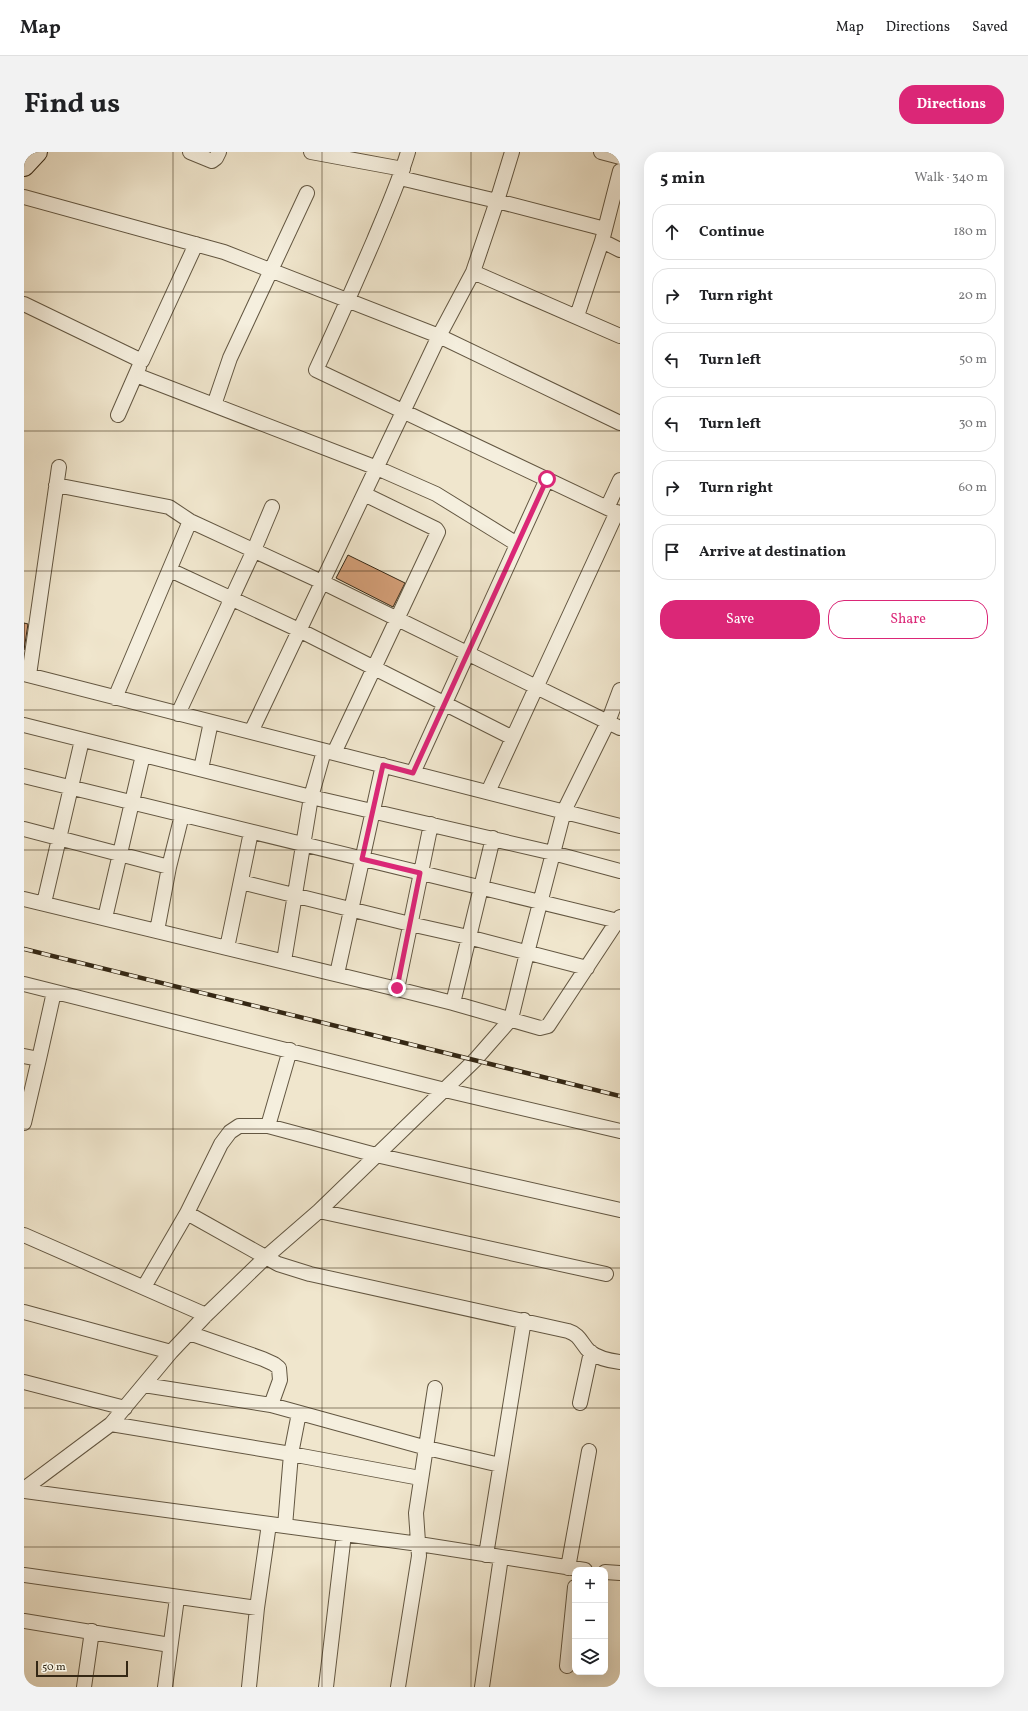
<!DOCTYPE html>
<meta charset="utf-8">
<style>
:root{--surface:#fff;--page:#f2f2f2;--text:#202124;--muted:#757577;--line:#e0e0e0;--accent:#db2777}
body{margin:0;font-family:Vollkorn,serif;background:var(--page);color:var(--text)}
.controls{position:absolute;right:12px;bottom:12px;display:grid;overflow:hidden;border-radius:8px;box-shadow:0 4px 16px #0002}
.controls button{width:36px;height:36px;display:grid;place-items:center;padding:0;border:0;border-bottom:1px solid var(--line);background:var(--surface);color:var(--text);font:20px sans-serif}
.scale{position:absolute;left:12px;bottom:10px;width:92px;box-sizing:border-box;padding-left:4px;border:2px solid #342714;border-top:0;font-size:11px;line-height:14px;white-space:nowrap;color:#342714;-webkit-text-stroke:3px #f5efde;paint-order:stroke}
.stop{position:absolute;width:12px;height:12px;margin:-9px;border:3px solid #db2777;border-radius:50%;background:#fff}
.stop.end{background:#db2777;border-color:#fff;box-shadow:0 1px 4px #0008}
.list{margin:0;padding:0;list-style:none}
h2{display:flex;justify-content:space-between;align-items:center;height:52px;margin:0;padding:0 16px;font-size:17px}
h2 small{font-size:13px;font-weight:400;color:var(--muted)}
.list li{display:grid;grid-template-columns:26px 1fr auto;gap:12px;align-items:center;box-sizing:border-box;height:56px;margin:0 8px 8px;padding:0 8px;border:1px solid var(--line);border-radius:16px}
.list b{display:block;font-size:15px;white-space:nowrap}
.list em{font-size:13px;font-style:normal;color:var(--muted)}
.actions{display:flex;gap:8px;padding:12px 16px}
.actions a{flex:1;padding:9px 0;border:1px solid var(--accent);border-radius:16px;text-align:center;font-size:14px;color:var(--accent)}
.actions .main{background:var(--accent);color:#fff}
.icon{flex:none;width:22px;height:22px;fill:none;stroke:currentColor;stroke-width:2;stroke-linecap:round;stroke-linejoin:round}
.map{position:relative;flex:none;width:596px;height:1535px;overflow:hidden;border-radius:16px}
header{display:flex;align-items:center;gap:24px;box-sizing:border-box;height:56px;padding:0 20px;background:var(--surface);border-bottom:1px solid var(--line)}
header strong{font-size:19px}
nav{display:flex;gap:22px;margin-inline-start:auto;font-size:14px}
.intro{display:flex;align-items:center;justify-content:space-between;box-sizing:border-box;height:96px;padding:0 24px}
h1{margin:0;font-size:28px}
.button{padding:10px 18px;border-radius:16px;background:var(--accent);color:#fff;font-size:14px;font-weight:700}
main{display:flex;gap:24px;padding:0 24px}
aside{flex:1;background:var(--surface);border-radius:16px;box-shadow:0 4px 16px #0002}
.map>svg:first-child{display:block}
.building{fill:#d29d76;stroke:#342714}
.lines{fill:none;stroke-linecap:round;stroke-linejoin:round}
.street-casing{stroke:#635742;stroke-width:16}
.secondary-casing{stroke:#342714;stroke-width:22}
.street{stroke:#f5efde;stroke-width:14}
.secondary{stroke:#f5efde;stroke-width:20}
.rail-casing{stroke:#342714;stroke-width:4.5}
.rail{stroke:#f5efde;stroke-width:3;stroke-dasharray:9;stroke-linecap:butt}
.route{stroke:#db2777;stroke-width:5}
.grid{fill:none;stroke:#342714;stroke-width:1;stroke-opacity:0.55}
</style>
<header>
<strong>Map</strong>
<nav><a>Map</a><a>Directions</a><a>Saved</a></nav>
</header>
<div class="intro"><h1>Find us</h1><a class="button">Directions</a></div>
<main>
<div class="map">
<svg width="596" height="1535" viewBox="0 0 596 1535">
<rect width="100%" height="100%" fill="#f0e6cd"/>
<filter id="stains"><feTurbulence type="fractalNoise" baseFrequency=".005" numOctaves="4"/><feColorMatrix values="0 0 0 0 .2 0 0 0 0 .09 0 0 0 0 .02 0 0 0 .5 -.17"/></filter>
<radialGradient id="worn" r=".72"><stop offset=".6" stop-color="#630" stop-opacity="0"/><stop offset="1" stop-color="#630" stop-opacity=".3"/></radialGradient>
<path class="building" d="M324,403L381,431L369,455L312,426Z
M0,471L4,472L0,498Z"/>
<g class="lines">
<g class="street-casing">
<path id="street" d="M166,0L188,9L192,6L195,0
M287,0L379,17
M384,0C375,30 362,59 350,88C331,132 312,175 292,218L596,362
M577,0L596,5
M376,26L473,49L581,77
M0,45L200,100L415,184L596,271
M578,89L596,98
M449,120L596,184
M0,152L118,209L172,92
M553,164L578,89L596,19
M112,223L353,316L412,342L493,392
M190,253L206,206L283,41
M94,263L115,215
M32,333L145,355L166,369L298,430L596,576
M583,356L596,328
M146,418L275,478L489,586
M0,522L596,674
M5,523L35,315
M91,546L166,369
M154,562L230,398L248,355
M0,573L287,645L529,701L596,719
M227,580L415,184L449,120L473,49L488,0
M310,601L414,380L412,377L340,342
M177,617L187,570
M389,621L523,327
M0,624L594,769
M464,640L593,360
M0,677L145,715
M217,730L386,772L444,785L563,816
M0,747L373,837L429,851L516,876L524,874L596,765
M20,751L58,588
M81,766L119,603
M133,779L145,715L158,663
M203,796L227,680
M260,809L287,645L300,599
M313,822L359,613
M0,832L421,938L596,979
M373,837L407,672
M429,851L469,686
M0,904L15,907L30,840
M0,971L15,907
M244,974L266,898
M295,1059L582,1122
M163,1061L254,1112L286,1122L544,1179C557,1183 557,1192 566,1200C574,1206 587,1209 596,1210
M0,1083L182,1163
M120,1135L163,1061L197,992L206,980L215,974H244L352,1003L596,1058
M0,1160L147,1200
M165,1181L239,1207L250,1212L255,1216L256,1228L247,1253
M0,1230L101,1256
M120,1233L247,1253L403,1296L476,1313
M556,1251L567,1200
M275,1261L267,1302L396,1326
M87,1272L267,1302L261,1374
M0,1337L87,1272L147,1200L182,1163L242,1105L295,1059L451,908L487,867L503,801L540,659L584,570L596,538
M0,1339L395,1392L561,1418
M462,1403L500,1168
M544,1416L565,1299
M581,1420L596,1421
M0,1423L233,1456
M0,1469L146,1493
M543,1514L551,1435
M60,1535L68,1479
M141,1535L153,1446
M225,1535L233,1456L245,1372
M302,1535L320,1382
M374,1535L395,1404L392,1361L411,1236
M458,1535L477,1405"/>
</g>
<g class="secondary-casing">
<path id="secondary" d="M0,14L13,0"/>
</g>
<use href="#street" class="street"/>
<use href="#secondary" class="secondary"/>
<g class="rail-casing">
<path id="rail" d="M0,797L596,944"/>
</g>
<use href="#rail" class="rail"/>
</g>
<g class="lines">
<path class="route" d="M373,836L396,721L338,707L359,613L389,621L523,327"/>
</g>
<path class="grid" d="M149,0V1535M298,0V1535M447,0V1535M0,140H596M0,279H596M0,419H596M0,558H596M0,698H596M0,837H596M0,977H596M0,1116H596M0,1256H596M0,1395H596"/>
<rect width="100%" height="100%" filter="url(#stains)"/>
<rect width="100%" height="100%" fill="url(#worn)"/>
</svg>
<div class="controls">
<button>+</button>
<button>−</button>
<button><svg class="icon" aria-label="layers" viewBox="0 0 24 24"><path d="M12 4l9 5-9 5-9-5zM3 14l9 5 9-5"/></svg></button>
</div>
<div class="scale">50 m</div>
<div class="stop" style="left:523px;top:327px"></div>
<div class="stop end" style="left:373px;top:836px"></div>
</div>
<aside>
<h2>5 min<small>Walk · 340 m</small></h2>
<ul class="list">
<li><svg class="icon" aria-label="ahead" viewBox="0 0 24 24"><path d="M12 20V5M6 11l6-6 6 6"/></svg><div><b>Continue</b></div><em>180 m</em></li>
<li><svg class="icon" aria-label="right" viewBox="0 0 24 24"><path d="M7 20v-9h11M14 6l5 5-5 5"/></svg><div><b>Turn right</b></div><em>20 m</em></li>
<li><svg class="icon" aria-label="left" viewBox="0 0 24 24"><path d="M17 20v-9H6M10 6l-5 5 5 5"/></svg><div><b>Turn left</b></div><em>50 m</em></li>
<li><svg class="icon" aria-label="left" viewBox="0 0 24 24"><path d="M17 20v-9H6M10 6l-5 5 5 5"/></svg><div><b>Turn left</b></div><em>30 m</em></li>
<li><svg class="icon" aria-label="right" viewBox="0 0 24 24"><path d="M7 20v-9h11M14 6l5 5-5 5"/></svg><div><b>Turn right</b></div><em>60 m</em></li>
<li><svg class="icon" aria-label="arrive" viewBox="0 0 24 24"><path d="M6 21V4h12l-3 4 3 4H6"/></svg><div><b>Arrive at destination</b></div></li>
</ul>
<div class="actions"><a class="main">Save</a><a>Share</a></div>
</aside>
</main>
